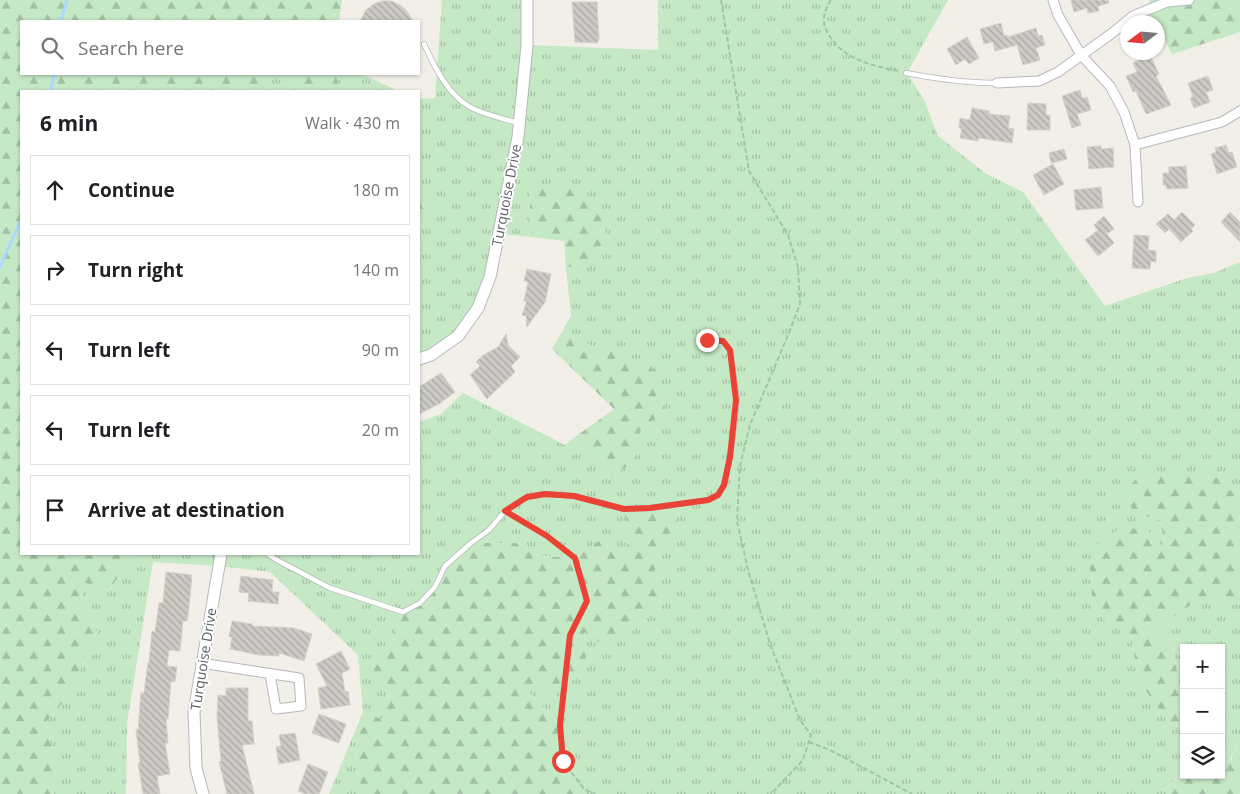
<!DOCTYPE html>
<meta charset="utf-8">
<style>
:root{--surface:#fff;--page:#f6f6f6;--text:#202124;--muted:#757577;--line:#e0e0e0}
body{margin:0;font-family:"Open Sans",sans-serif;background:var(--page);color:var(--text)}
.controls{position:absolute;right:15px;bottom:15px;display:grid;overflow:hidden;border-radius:0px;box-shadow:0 1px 4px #0004}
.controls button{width:45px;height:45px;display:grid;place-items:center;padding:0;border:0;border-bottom:1px solid var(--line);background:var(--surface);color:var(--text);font:25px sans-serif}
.compass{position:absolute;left:1120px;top:15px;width:45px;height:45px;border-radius:50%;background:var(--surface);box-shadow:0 1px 4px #0004;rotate:254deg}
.stop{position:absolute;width:15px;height:15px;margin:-11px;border:4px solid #ea4335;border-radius:50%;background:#fff}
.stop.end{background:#ea4335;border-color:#fff;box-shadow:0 1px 5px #0008}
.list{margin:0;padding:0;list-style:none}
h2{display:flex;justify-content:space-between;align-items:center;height:65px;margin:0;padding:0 20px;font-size:21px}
h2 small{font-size:16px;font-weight:400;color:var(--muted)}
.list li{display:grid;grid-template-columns:32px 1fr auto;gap:15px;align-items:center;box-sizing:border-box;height:70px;margin:0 10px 10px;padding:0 10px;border:1px solid var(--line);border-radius:0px}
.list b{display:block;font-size:19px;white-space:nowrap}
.list em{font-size:16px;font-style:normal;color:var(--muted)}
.icon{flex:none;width:28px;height:28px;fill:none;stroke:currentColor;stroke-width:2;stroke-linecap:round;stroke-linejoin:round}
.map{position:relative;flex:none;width:1240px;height:794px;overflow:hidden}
.search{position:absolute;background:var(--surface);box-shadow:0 1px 4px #0004;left:20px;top:20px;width:400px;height:55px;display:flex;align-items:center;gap:12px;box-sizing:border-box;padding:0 18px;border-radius:0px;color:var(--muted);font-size:19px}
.panel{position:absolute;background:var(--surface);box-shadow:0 1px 4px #0004;left:20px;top:90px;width:400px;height:465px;border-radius:0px}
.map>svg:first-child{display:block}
.grass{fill:url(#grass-tufts)}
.forest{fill:url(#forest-firs)}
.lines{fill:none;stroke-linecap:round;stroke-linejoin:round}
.stream{stroke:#aadaff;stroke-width:3}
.building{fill:url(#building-back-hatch);stroke:#d6d1c6}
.service-casing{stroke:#b5b8bc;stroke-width:6}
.minor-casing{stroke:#b5b8bc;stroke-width:11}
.tertiary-casing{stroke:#b5b8bc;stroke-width:13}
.path{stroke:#9cc7a9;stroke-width:2;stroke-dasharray:5 2.5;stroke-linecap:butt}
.service{stroke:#fff;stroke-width:4.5}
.minor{stroke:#fff;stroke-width:9}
.tertiary{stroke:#fff;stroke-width:11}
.route{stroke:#ea4335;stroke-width:6}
.labels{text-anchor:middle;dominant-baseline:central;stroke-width:4;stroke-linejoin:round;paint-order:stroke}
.street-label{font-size:14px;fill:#5f6368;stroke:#fff}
</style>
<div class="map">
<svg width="1240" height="794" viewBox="0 0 1240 794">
<defs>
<pattern id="grass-tufts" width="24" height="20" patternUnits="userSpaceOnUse" patternTransform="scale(1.25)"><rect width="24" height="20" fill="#c5e8c5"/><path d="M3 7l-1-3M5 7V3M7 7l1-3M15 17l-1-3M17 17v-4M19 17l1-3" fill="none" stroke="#a3c0a4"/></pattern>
<pattern id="forest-firs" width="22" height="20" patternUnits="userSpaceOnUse" patternTransform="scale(1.25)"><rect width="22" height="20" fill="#c5e8c5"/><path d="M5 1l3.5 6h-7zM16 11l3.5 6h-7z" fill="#a3c0a4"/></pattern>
<pattern id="building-back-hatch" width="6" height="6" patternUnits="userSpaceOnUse" patternTransform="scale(1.25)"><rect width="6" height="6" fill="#cccac5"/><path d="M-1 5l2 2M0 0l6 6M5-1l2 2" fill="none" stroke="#a9a8a4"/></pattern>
</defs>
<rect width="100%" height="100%" fill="#f1efe8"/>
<path class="grass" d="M442,0H527L528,45L658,50V0H948L907,73L924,100L938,136L985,173L1023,192L1105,306L1187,278L1214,273L1240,262V489L1226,491L1173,477L1142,475L1135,513L1161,520L1164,549L1088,563L1093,580L1091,601L1103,619L1132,635L1137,677L1157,707L1172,725L1184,726V770L1164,790L1167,794H584V789L563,761L560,725L525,688L584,631L622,640L646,619L662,598L654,568L679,527L630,541L617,558L603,538L575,558L539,556L516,543L435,587L420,603L403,613L390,643L372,667L389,698L385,720L363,713L355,760L361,786L358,794H329L363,712L358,655L270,572L219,566L153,562L127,723L126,794H52L56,770L46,722L68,697L97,632L84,610L81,580L109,591L133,554H419V422L441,414L463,393L565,445L575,437L611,478L635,436L665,409L621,352L592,346L562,332L571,315L566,268L589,260L529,192L532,237L499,234L490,277L458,336L419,359V228L430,215V197L419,182V99L435,98Z
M273,74H288V91H270L264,88Z
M335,74H361L371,78L370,91H342Z
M1221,597L1240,605V738H1239L1230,761L1221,755V648H1184V690L1179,685L1173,647L1153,630L1194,603Z"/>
<path class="forest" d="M0,0H342L339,21H21V74H273L264,88L270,91H21V554H133L109,591L81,581L84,610L97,632L68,697L46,722L56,770L52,794H0Z
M1150,0H1240V32L1172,54L1158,27V22H1155L1148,10Z
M288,74H335L342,91H288Z
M371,78L398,91H370Z
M571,181L602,212L607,238L589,260L566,268L564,241L532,237L529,192Z
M419,182L430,197V215L419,228Z
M562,332L592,346L621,352L657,371L665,409L635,436L637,459L611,478L575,437L614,409L552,349Z
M1142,474L1217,478L1226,491L1240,489V605L1221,597L1194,603L1153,630L1173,647L1179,685L1184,690V726L1172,725L1157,707L1137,677L1132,635L1103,619L1091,601L1093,580L1088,563L1100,540L1119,529L1146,528L1164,548L1161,520L1134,513L1124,491Z
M671,505L680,527L654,568L662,598L646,619L622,640L604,645L584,632L586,662L564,683L525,688L560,725L563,761L584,789V794H358L361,786L355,760L363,712L384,720L389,698L372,667L390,643L403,612L421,603L435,587L445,566L471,543H516L539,556L575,558L603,538L617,558L630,541L624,509Z
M1239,738H1240V794H1167L1164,791L1184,770V775H1221V755L1231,761Z"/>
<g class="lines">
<path class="stream" d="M61,21L67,0
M51,91L54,74
M0,267L21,220"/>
</g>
<path class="building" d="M1071,0H1108L1109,3L1098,6L1099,11L1088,13L1087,8L1074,12Z
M382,1H391L400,5L406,10L413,21H360L366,10L374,4Z
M572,2H597L599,39L597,43L575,42Z
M1001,23L1004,36L1007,35L1008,37L1036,28L1038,36L1042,35L1045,45L1036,48L1040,60L1023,65L1017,45L995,51L993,42L984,44L980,29Z
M967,37L979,58L969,64L965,59L956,65L947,49Z
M1150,55L1159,74L1156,76L1171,105L1146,114L1136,91L1133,92L1126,76L1137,72L1133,63Z
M1208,76L1213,90L1206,92L1210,102L1194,108L1190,98L1193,97L1188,83Z
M1080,90L1082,98L1087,97L1091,110L1077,114L1081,125L1072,128L1062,96Z
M1028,103L1046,104V115H1050V130H1027Z
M972,108L989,111V114L1010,116L1008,128L1014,129L1012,143L979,138L978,141L960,138L962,129L959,128L960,118L970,120Z
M1226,145L1229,153L1232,152L1237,167L1217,174L1211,154L1216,152L1215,148Z
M1101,146V149L1113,148L1114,167L1089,169L1087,147Z
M1064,149L1067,159L1051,163L1049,153Z
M1053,164L1064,184L1044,195L1033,175Z
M1186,166L1188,188L1167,189L1166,185H1163V173H1169V167Z
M1101,187L1103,208L1076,210L1074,190Z
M1182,212L1195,225L1191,229L1193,231L1181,242L1169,229L1165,233L1156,224L1168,214L1174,220Z
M1230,212L1240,222V242L1221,222Z
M1104,216L1114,229L1107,234L1114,243L1098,256L1085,240L1098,230L1094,225Z
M1134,235L1149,236L1148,250L1156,251V262L1151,261L1150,269L1132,268Z
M527,269L551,274L545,302L527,327L526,316L522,315L527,301H524L528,282L524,281Z
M506,334L508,345L520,357L511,366L515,372L487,399L470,375L480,366L476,362L482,356L498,347Z
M441,373L455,392L439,404L419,414V387Z
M166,572L192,575L189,607L187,621H183L180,651L169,650L167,666L177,667L175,682L171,681L168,719H166L168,743H165L170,774L157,776L160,794H143L138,763H140L136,730H138L141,693H144L148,663H149L152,631L155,632L159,603H163Z
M241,576L273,580L272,592H279L278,604L248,601L249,593L239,592Z
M232,621L252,624V626L294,628L312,634L304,661L279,653V656L259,655L230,649L232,637H229Z
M341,651L350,669L342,673L345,692L348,691L350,705L321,709L318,688L327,686L316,664Z
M226,688H248V721H252L254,744L242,745L254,794H227L219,762L221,761L217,717L218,695L226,696Z
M319,714L346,724L339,743L312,733Z
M295,733L300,760L279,764L276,747L281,746L279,735Z
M308,764L328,772L319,794H306L298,791Z"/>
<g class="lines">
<g class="service-casing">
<path id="service" d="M424,44C434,66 448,95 470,107C485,115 502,118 518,123
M906,73C937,79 966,83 997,83
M268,554L275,559L330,588L403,612L420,603L435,587L445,566L471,543L489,530L505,511L527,497L545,494L574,496L624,509L650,508L708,500L718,495L724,485L730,457L737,400L730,350L723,341L707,340"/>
</g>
<g class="minor-casing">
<path id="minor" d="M1053,0L1058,15L1081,55L1110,86L1124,112L1135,145L1138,202
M997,83L1039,81L1058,72L1111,34L1133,16L1167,2L1189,0
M1135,145L1222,122L1240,111
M201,663L299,678L301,706L276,709L270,674"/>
</g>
<g class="tertiary-casing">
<path id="tertiary" d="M419,359L431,355L458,336L478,308L490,277L518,137L527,45V0
M203,794L196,768L194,712L221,554"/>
</g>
<path class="path" d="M721,0L749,171L788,235L798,267L800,304L786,340L750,425L740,466L737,521L748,570L770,644L800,720L811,735L803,760L771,794
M831,0C823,12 821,23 829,35C844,60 873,66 899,71
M512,515L547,536L575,558L587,601L570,635L560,725L563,761L584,789L595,794
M809,742L830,750L912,794"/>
<use href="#service" class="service"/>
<use href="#minor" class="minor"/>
<use href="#tertiary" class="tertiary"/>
</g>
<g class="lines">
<path class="route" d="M563,761L560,725L570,635L587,601L575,558L547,536L505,511L527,497L545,494L574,496L624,509L650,508L708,500L718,495L724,485L730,457L736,400L730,350L723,341L707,340"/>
</g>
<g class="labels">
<g class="street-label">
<text transform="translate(506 195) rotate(-79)">Turquoise Drive</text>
<text transform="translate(203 659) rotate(-81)">Turquoise Drive</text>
</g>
</g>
</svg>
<div class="controls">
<button>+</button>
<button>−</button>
<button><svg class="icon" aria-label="layers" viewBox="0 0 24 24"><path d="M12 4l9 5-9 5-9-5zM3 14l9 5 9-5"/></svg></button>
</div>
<svg class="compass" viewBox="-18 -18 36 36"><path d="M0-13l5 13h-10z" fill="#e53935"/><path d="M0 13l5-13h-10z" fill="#757577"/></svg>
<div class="stop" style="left:563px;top:761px"></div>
<div class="stop end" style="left:707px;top:340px"></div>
<div class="search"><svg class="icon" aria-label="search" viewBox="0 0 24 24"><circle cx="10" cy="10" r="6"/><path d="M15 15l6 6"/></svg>Search here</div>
<section class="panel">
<h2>6 min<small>Walk · 430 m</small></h2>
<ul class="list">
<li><svg class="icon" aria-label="ahead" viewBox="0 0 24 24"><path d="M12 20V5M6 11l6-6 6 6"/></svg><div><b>Continue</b></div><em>180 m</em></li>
<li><svg class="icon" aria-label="right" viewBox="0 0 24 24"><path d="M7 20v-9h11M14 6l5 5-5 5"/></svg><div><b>Turn right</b></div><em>140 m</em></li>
<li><svg class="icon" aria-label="left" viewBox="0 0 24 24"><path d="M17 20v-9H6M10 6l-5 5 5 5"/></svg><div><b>Turn left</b></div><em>90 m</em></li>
<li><svg class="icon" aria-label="left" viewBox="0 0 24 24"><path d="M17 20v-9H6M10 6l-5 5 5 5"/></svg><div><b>Turn left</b></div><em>20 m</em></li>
<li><svg class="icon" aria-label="arrive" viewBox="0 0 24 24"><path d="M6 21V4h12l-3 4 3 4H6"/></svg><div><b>Arrive at destination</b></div></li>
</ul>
</section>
</div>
